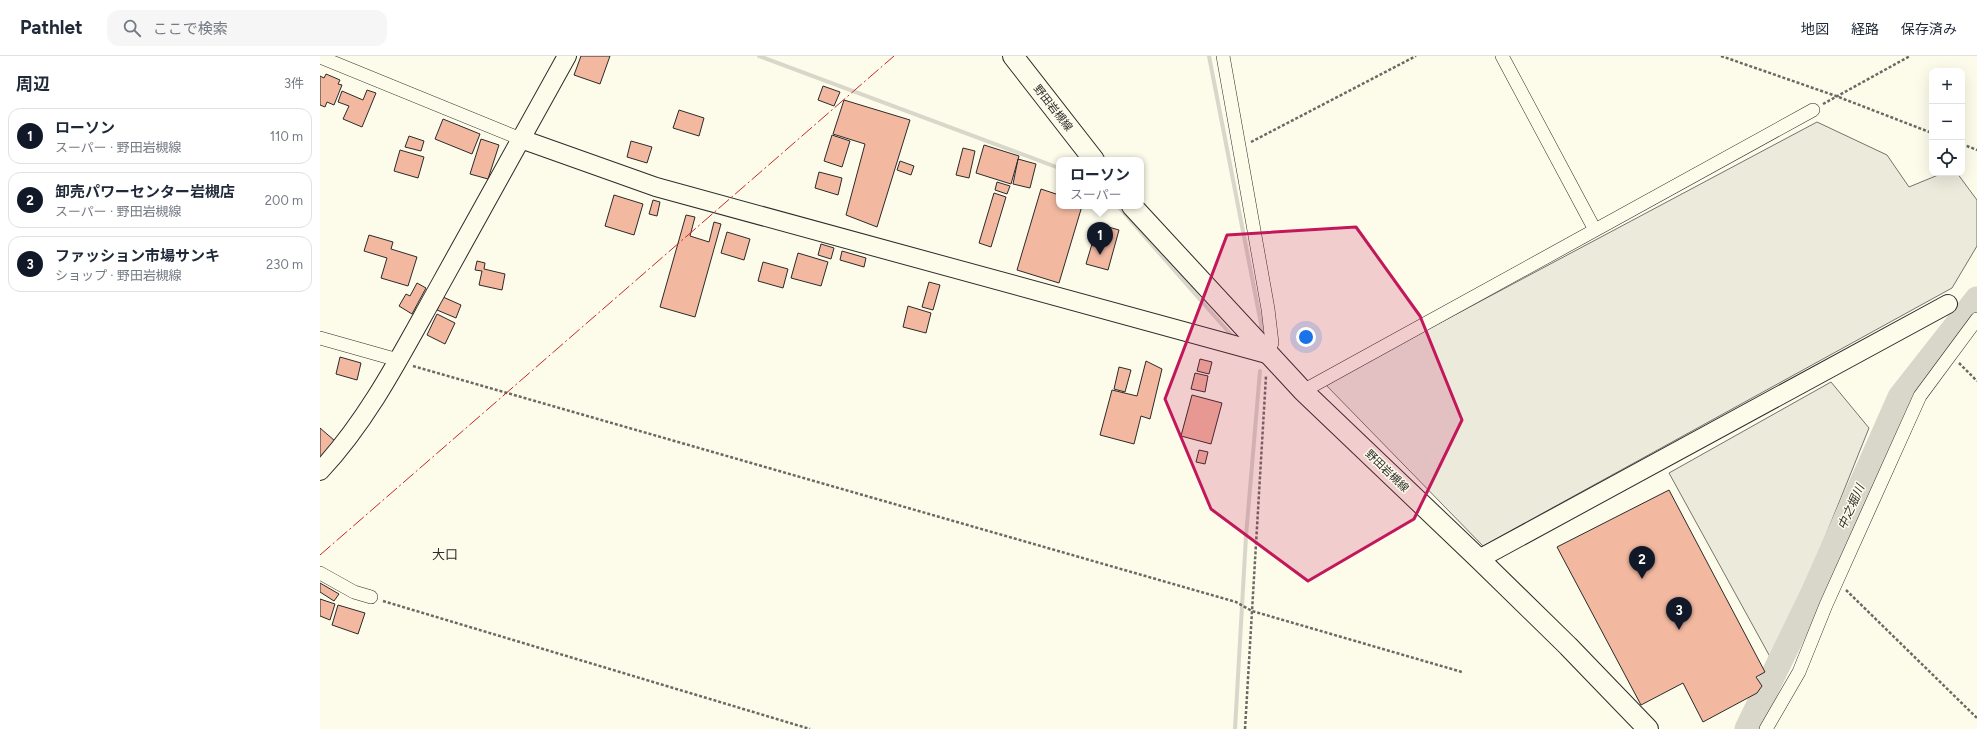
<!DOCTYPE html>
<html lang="ja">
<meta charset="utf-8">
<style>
:root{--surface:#fff;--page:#f6f6f7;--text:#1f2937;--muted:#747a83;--line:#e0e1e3;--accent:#111827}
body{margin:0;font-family:Figtree,"Noto Sans JP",sans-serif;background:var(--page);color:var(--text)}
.controls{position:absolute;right:12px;top:12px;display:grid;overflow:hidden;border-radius:8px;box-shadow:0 4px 16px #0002}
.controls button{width:36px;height:36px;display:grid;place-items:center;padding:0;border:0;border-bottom:1px solid var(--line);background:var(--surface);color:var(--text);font:20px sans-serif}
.you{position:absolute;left:986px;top:281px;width:14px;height:14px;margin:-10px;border:3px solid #fff;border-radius:50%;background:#1a73e8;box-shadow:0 0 0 6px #1a73e833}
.badge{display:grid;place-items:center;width:26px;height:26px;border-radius:50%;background:var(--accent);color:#fff;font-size:13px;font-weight:700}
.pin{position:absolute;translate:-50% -33px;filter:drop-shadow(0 1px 2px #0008)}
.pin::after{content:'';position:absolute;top:21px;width:14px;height:12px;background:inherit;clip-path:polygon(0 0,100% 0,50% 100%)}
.popup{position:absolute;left:736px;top:101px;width:88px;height:52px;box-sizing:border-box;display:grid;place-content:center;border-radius:8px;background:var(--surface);filter:drop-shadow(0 1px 3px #0005);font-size:13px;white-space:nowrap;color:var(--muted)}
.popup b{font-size:15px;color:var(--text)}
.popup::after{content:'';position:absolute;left:50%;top:100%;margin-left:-8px;border:8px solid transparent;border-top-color:var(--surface)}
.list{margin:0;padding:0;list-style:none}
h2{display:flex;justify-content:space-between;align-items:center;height:52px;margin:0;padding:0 16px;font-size:17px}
h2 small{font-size:13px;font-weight:400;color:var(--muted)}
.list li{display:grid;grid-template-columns:26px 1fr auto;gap:12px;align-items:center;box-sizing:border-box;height:56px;margin:0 8px 8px;padding:0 8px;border:1px solid var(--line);border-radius:12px}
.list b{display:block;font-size:15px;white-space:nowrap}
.list p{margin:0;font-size:13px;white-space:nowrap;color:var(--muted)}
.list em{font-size:13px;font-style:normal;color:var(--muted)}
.icon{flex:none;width:22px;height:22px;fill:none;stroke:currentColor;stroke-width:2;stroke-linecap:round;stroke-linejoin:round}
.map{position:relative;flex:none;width:1657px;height:673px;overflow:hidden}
header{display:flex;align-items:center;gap:24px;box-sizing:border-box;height:56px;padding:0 20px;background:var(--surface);border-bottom:1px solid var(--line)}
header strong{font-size:19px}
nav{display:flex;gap:22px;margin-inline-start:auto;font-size:14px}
.search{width:280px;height:36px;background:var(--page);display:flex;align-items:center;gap:10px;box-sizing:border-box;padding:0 14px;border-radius:12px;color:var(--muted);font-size:15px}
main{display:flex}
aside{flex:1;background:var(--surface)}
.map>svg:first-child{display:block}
.parking{fill:#eceadb;stroke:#74746e}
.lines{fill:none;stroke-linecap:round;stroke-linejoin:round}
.stream{stroke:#d8d7c9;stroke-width:4}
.river{stroke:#d8d7c9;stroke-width:25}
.building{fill:#f2b8a0;stroke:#2b2b2b}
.street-casing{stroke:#2b2b2b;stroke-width:14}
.secondary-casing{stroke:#2b2b2b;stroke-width:20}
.primary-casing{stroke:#2b2b2b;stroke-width:22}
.path{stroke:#6a6964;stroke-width:2.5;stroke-dasharray:3 2;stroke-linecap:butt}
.street{stroke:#fdfbea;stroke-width:13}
.secondary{stroke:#fdfbea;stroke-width:18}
.primary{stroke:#fdfbea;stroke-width:20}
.power{stroke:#c62828;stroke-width:1;stroke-dasharray:14 3 2 3;stroke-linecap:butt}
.marked{fill:#c2185b;fill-opacity:0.2;stroke:#c2185b;stroke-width:3;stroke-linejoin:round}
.labels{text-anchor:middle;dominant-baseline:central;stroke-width:3;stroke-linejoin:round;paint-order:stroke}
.street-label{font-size:11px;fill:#2b2b2b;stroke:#fdfbea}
.water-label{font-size:12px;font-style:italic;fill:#2b2b2b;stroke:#fdfbea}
.quarter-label{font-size:13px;fill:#2b2b2b;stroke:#fdfbea}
</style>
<header>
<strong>Pathlet</strong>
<div class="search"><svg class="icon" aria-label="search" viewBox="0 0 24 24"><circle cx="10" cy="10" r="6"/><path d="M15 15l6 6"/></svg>ここで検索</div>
<nav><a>地図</a><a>経路</a><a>保存済み</a></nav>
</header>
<main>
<aside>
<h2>周辺<small>3件</small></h2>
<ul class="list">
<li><span class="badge">1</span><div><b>ローソン</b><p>スーパー · 野田岩槻線</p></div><em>110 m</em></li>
<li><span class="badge">2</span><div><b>卸売パワーセンター岩槻店</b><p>スーパー · 野田岩槻線</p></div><em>200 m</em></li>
<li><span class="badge">3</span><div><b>ファッション市場サンキ</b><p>ショップ · 野田岩槻線</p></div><em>230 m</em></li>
</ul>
</aside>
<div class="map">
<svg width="1657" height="673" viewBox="0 0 1657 673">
<rect width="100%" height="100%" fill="#fdfbea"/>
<path class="parking" d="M1497,66L1567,99L1589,131L1623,117H1637L1657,144V190L1632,232L1163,490L1005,328Z
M1511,326L1549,372L1454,608L1349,417Z"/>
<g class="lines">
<path class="stream" d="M439,0L739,112
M889,0L941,268V276
M798,150L913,281
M915,673L926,480L940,315"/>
<path class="river" d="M1427,673L1493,537L1580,341L1657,243"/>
</g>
<path class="building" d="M261,0H290L280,28L254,19Z
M6,18L20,24L18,28L22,29L14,49L7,46L5,51L0,49V20L4,22Z
M503,30L520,36L514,50L498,44Z
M47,34L56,37L42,71L23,63L29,50L18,46L22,35L43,44Z
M524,44L590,64L557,171L526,159L545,88L513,78Z
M359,54L384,62L379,80L353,72Z
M123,63L160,78L152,98L115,83Z
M512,79L530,85L522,111L504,105Z
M89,80L104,85L101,95L85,91Z
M161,83L179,89L168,123L150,118Z
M311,85L332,91L327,107L307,101Z
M664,89L699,100L691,128L656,117Z
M643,92L655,95L649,122L636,119Z
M80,94L104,101L98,122L74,115Z
M698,103L716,108L710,132L693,128Z
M580,105L594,110L591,119L577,114Z
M499,116L522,122L518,139L495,132Z
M677,126L690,130L687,138L675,134Z
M721,133L739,139V150H762L739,227L697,214Z
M674,137L686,141L671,191L659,187Z
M294,139L323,148L314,179L285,170Z
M333,144L340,146L337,160L329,158Z
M366,159L375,161L370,180L389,186L394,166L401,168L375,261L340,251Z
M778,168L799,174L788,214L766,208Z
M407,176L430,183L424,204L401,197Z
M49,179L73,186L71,193L97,201L88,230L61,222L67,202L44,195Z
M501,188L514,192L511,203L498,199Z
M522,195L546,202L544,211L520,204Z
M478,197L508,206L501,230L471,222Z
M157,205L165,207L164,213L185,218L182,234L159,229L162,215L155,214Z
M443,206L468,213L463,232L438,225Z
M609,226L620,229L613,254L602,251Z
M97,227L106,232L92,258L79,250L86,238L90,240Z
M123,241L141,249L136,262L117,254Z
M588,250L611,257L606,277L583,271Z
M117,258L135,267L125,288L107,279Z
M20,301L41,307L37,324L16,318Z
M880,303L892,306L889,318L877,315Z
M826,305L842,313L830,363L821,360L814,388L780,379L792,334L817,340Z
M799,311L811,314L805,336L794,333Z
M875,317L888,320L885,336L871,333Z
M872,339L902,347L891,388L861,380Z
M0,372L15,385L0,402Z
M879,394L888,396L885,408L876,406Z
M1349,434L1445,616L1436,621L1442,630L1437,637L1383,666L1363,627L1321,649L1237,491Z
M0,527L19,538L14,545L0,536Z
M0,543L15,548L10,564L0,560Z
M18,549L45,557L38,578L12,569Z"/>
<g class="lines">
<g class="street-casing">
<path id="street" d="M903,0L948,253L952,287L947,298
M1182,0L1275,174
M0,1L201,83
M0,282L78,304
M983,335L1493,54
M0,517L34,536L51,541
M1446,673L1479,616L1506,549L1600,340L1657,263"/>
</g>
<g class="secondary-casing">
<path id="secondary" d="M201,83L336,131L947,298
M0,415C48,364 81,299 115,238C159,159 203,79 247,0
M1159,503L1628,248"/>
</g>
<g class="primary-casing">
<path id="primary" d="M693,0L774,104
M812,150L983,335L1159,503L1248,590L1328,673"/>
</g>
<path class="path" d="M1401,0L1516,40L1612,77
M1503,48L1590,0
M931,86L1096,0
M1642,88L1657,94
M1639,307L1657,325
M93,310L916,546L932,555L1142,616
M1526,534L1657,662
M63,545L490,673
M925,673L946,320"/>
<use href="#street" class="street"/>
<use href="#secondary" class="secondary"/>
<use href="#primary" class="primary"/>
<path class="power" d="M0,499L574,0"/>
</g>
<path class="marked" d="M1036,171L1100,260L1142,364L1094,463L988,525L891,453L845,343L907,179Z"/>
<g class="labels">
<g class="street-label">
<text transform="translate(733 52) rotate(52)">野田岩槻線</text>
<text transform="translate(1067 415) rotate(44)">野田岩槻線</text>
</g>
<g class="water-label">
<text transform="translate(1531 451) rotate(-66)">中之堀川</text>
</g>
<g class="quarter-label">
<text x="125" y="498">大口</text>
</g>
</g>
</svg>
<div class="controls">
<button>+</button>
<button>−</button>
<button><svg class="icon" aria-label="locate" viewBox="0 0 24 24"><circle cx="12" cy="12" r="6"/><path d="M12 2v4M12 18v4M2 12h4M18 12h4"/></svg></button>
</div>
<div class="you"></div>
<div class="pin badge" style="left:780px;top:199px">1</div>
<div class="popup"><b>ローソン</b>スーパー</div>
<div class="pin badge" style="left:1322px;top:523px">2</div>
<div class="pin badge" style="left:1359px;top:574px">3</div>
</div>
</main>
